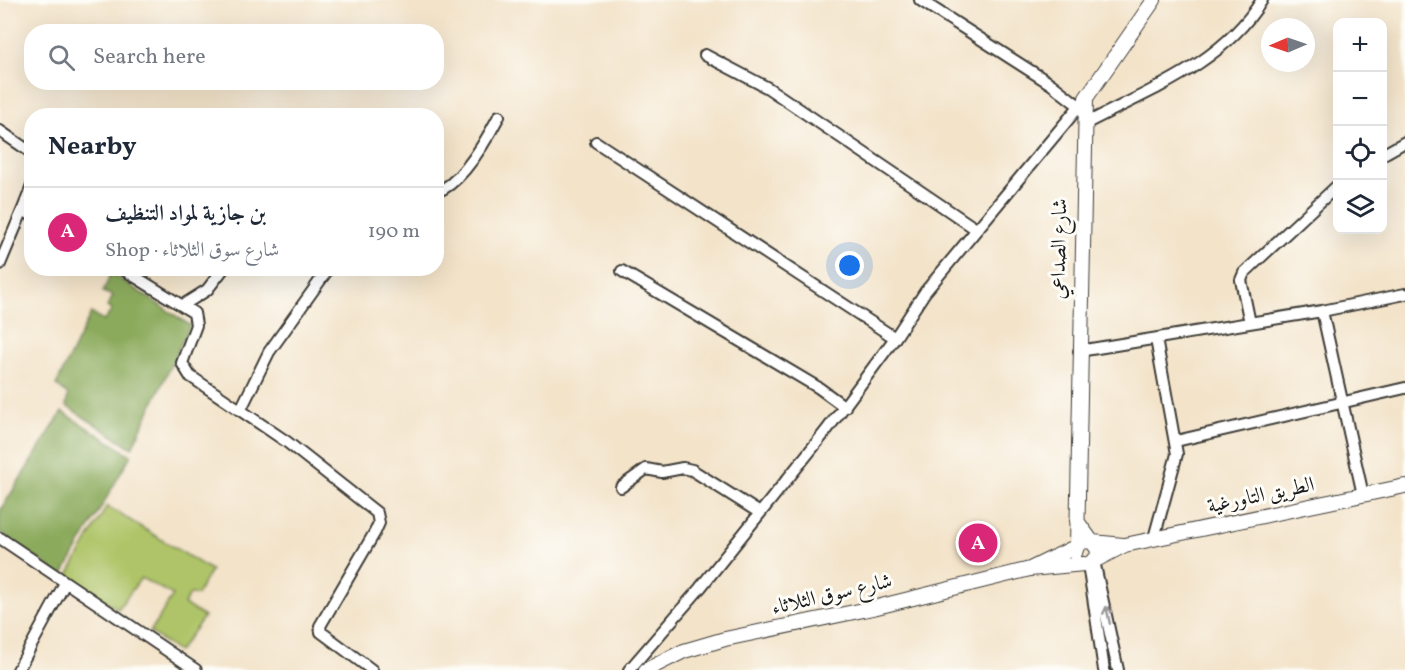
<!DOCTYPE html>
<meta charset="utf-8">
<style>
:root{--surface:#fff;--page:#f6f6f7;--text:#1f2937;--muted:#747a83;--line:#e0e1e3;--accent:#db2777}
body{margin:0;font-family:Vollkorn,Amiri,serif;background:var(--page);color:var(--text)}
.controls{position:absolute;right:18px;top:18px;display:grid;overflow:hidden;border-radius:12px;box-shadow:0 6px 24px #0002}
.controls button{width:54px;height:54px;display:grid;place-items:center;padding:0;border:0;border-bottom:2px solid var(--line);background:var(--surface);color:var(--text);font:30px sans-serif}
.compass{position:absolute;left:1261px;top:18px;width:54px;height:54px;border-radius:50%;background:var(--surface);box-shadow:0 6px 24px #0002;rotate:268deg}
.you{position:absolute;left:850px;top:266px;width:21px;height:21px;margin:-15px;border:4px solid #fff;border-radius:50%;background:#1a73e8;box-shadow:0 0 0 9px #1a73e833}
.badge{display:grid;place-items:center;width:39px;height:39px;border-radius:50%;background:var(--accent);color:#fff;font-size:20px;font-weight:700}
.pin{position:absolute;translate:-50% -50%;border:3px solid #fff;box-shadow:0 2px 6px #0006}
.list{margin:0;padding:0;list-style:none}
h2{display:flex;justify-content:space-between;align-items:center;height:78px;margin:0;padding:0 24px;font-size:26px}
h2 small{font-size:20px;font-weight:400;color:var(--muted)}
.list li{display:grid;grid-template-columns:39px 1fr auto;gap:18px;align-items:center;box-sizing:border-box;height:90px;padding:0 24px;border-top:2px solid var(--line)}
.list b{display:block;font-size:22px;white-space:nowrap}
.list p{margin:0;font-size:20px;white-space:nowrap;color:var(--muted)}
.list em{font-size:20px;font-style:normal;color:var(--muted)}
.icon{flex:none;width:33px;height:33px;fill:none;stroke:currentColor;stroke-width:2;stroke-linecap:round;stroke-linejoin:round}
.map{position:relative;flex:none;width:1405px;height:670px;overflow:hidden}
.search{position:absolute;background:var(--surface);box-shadow:0 6px 24px #0002;left:24px;top:24px;width:420px;height:66px;display:flex;align-items:center;gap:15px;box-sizing:border-box;padding:0 21px;border-radius:24px;color:var(--muted);font-size:22px}
.panel{position:absolute;background:var(--surface);box-shadow:0 6px 24px #0002;left:24px;top:108px;width:420px;height:168px;border-radius:24px}
.map>svg:first-child{display:block}
.green{fill:#afc468;stroke:#667042;stroke-width:1.5}
.forest{fill:#8baa5c;stroke:#54633c;stroke-width:1.5}
.lines{fill:none;stroke-linecap:round;stroke-linejoin:round}
.minor-casing{stroke:#3c3a36;stroke-width:14}
.tertiary-casing{stroke:#3c3a36;stroke-width:16}
.minor{stroke:#fff;stroke-width:10}
.tertiary{stroke:#fff;stroke-width:14}
.oneway{stroke:#999}
.labels{text-anchor:middle;dominant-baseline:central;stroke-width:6;stroke-linejoin:round;paint-order:stroke}
.street-label{font-size:21px;fill:#1c1c1c;stroke:#fdfcf7}
</style>
<div class="map">
<svg width="1405" height="670" viewBox="0 0 1405 670">
<rect width="100%" height="100%" fill="#fdfcf7"/>
<filter id="ink" filterUnits="userSpaceOnUse"><feTurbulence type="fractalNoise" baseFrequency=".0167" numOctaves="2"/><feDisplacementMap in="SourceGraphic" scale="12" xChannelSelector="R" yChannelSelector="G"/><feConvolveMatrix kernelMatrix="1 2 1 2 8 2 1 2 1" color-interpolation-filters="sRGB"/></filter>
<filter id="wash" filterUnits="userSpaceOnUse"><feTurbulence type="fractalNoise" baseFrequency=".008" numOctaves="4" result="noise"/><feDisplacementMap in="SourceGraphic" scale="24" xChannelSelector="R" yChannelSelector="G"/><feGaussianBlur stdDeviation="1.35" result="paint"/><feColorMatrix in="noise" values="0 0 0 0 0 0 0 0 0 0 0 0 0 0 0 0 0 1.4 0 .05"/><feComposite in="paint" operator="in"/></filter>
<g filter="url(#wash)">
<rect width="100%" height="100%" fill="#f3e3c9"/>
<path class="green" d="M107,506L211,570L197,595L190,594L184,604L204,617L178,652L150,632L173,595L141,578L118,609L67,577Z"/>
<path class="forest" d="M111,273L190,325L132,448L66,406L68,395L56,385L91,313L104,321L112,310L107,307L113,296L103,292Z
M62,412L131,455L62,576L0,532V511Z"/>
</g>
<g filter="url(#ink)">
<g class="lines">
<g class="minor-casing">
<path id="minor" d="M920,0L1051,84L1078,105
M705,55L768,88L976,229
M1085,124C1150,90 1222,64 1262,0
M0,131L32,153
M596,142L895,338
M1382,155L1405,142
M32,186L23,209L32,216
M436,192C462,184 487,139 499,116
M0,264L23,209
M121,268L194,313L196,325L182,363L190,376L287,442L377,513L379,523L375,532L320,626L321,632L372,670
M622,271L819,388L845,407
M183,305L207,290L224,268
M1322,311L1363,495
M1250,323L1241,280L1244,273L1338,185
M1079,351L1322,311L1405,294
M241,409L269,352L329,268
M1176,441L1405,388
M621,487L646,469L662,472L683,468L692,470L760,513
M0,538L196,670
M1154,538L1177,454L1156,339
M1094,561L1118,670
M1088,564L1104,670
M18,670L65,583
M629,670L700,588L826,431L895,338L925,292L1086,98"/>
</g>
<g class="tertiary-casing">
<path id="tertiary" d="M1077,521L1098,550L1097,558L1090,563
M1075,553L1077,546L1083,541L1123,545
M1094,561L1125,545L1405,486
M1030,569L1077,546L1086,98L1154,0
M646,670L684,651L725,639L873,608L1030,569L1084,564"/>
</g>
<use href="#minor" class="minor"/>
<use href="#tertiary" class="tertiary"/>
</g>
<defs><path id="oneway-shaft" d="M-6 0H5M1.5-3L5.5 0L1.5 3" fill="none" stroke-width="1.6" stroke-linecap="round" stroke-linejoin="round" transform="scale(1.5)"/></defs>
<use class="oneway" href="#oneway-shaft" transform="translate(1108 615) rotate(-102)"/>
</g>
<g class="labels">
<g class="street-label">
<text transform="translate(1060 249) rotate(-89)">شارع الصداعي</text>
<text transform="translate(1261 496) rotate(-12)">الطريق التاورغية</text>
<text transform="translate(832 595) rotate(-13)">شارع سوق الثلاثاء</text>
</g>
</g>
</svg>
<div class="controls">
<button>+</button>
<button>−</button>
<button><svg class="icon" aria-label="locate" viewBox="0 0 24 24"><circle cx="12" cy="12" r="6"/><path d="M12 2v4M12 18v4M2 12h4M18 12h4"/></svg></button>
<button><svg class="icon" aria-label="layers" viewBox="0 0 24 24"><path d="M12 4l9 5-9 5-9-5zM3 14l9 5 9-5"/></svg></button>
</div>
<svg class="compass" viewBox="-18 -18 36 36"><path d="M0-13l5 13h-10z" fill="#e53935"/><path d="M0 13l5-13h-10z" fill="#747a83"/></svg>
<div class="you"></div>
<div class="pin badge" style="left:978px;top:543px">A</div>
<div class="search"><svg class="icon" aria-label="search" viewBox="0 0 24 24"><circle cx="10" cy="10" r="6"/><path d="M15 15l6 6"/></svg>Search here</div>
<section class="panel">
<h2>Nearby<small></small></h2>
<ul class="list">
<li><span class="badge">A</span><div><b>بن جازية لمواد التنظيف</b><p>Shop · شارع سوق الثلاثاء</p></div><em>190 m</em></li>
</ul>
</section>
</div>
